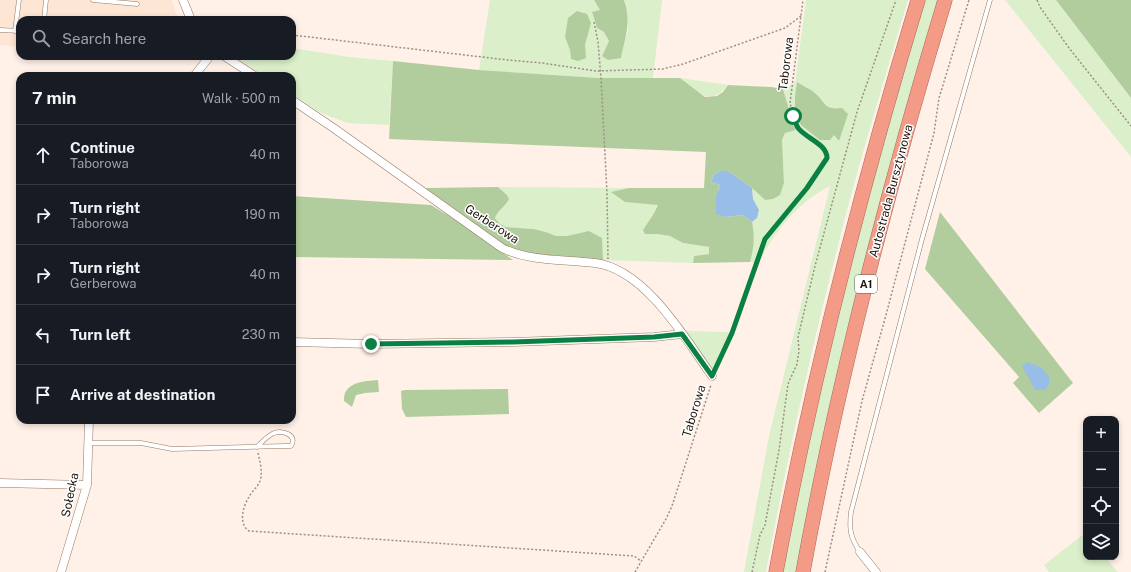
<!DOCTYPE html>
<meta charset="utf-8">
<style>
:root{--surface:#171b24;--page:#20242c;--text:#f1f3f6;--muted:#9ea1a6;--line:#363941}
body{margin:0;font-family:"Public Sans",sans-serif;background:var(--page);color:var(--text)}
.controls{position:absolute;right:12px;bottom:12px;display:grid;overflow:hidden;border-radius:8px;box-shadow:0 2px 6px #0003}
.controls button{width:36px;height:36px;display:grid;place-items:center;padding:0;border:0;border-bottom:1px solid var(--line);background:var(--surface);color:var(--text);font:20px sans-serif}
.stop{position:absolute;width:12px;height:12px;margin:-9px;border:3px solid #0b8043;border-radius:50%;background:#fff}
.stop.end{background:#0b8043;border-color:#fff;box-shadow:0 1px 4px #0008}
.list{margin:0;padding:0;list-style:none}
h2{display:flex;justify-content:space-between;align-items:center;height:52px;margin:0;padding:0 16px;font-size:17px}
h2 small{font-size:13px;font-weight:400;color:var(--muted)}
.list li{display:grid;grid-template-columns:26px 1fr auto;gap:12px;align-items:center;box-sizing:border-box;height:60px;padding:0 16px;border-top:1px solid var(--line)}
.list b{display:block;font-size:15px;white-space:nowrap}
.list p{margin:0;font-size:13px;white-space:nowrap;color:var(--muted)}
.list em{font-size:13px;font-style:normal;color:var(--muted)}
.icon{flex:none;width:22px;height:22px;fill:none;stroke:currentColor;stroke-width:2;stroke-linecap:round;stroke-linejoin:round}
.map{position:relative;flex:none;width:1131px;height:572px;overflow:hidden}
.search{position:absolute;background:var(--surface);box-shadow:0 2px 6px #0003;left:16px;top:16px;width:280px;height:44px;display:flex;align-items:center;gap:10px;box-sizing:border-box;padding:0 14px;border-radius:12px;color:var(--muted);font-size:15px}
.panel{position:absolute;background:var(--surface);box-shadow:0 2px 6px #0003;left:16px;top:72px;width:280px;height:352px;border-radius:12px}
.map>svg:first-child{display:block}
.built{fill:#fee6d4}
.green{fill:#daefca;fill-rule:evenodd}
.forest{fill:#b2cd9d}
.water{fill:#98bde6}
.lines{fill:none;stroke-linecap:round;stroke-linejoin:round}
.lane-casing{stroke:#967862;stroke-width:5}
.street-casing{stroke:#967862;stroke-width:9}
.highway-casing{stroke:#a96b5b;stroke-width:15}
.path{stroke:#9c8f86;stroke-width:1.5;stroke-dasharray:2 2;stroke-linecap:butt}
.lane{stroke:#fff;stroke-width:4}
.street{stroke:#fff;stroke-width:8}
.highway{stroke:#f39b86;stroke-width:14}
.route{stroke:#0b8043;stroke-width:5}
.labels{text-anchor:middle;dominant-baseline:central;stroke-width:3;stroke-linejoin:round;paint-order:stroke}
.shield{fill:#fff;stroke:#625a54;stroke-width:1}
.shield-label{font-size:11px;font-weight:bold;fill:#1f130b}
.street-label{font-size:12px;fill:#1f130b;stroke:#fff}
</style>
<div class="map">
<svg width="1131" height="572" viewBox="0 0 1131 572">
<rect width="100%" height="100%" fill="#fff1e7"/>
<path class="built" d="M0,0H172L178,20H20V47L0,45Z"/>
<path class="green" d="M490,0H594L601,11L592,12L597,28L604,32L609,41L602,56C609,52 619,47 624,41C631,31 628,11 624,0H662L653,78H598L479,70ZM568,18L587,37L585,45L571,59L570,50L565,36Z
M806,0H908C883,84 857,168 836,253C809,358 786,465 766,572H744L769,436L830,186C799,201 773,233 759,263L750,262C754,248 755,236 752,222L757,218L759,210L753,199L752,188L765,200L773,199L780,195L784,183L782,140L785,133L795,129L783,89L795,83ZM797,82C803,86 812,90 816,94C827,104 824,110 842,108L801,125Z
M924,0H940L797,572H782L814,415L858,228Z
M1005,0H1056L1131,98V157Z
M292,48L349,57L393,61L389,125L347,123L317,111L292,94V76H264L234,56H292Z
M680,78L728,85C709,108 698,91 680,78Z
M498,187L629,188L612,192L626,202L658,204L645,234H657L670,236L683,243L709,247V254L694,256L693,263L603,260L602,238L589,231L567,236H556L546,232L534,229L506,227L500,224L495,218L498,211L506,204L507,195Z
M685,331L730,332L713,369Z
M1085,533L1086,557H1105L1118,572H1049L1044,565Z"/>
<path class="forest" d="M594,0H624C632,23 625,36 621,58L608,60L602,56L609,41L604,32L597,28L592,12L600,10Z
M1056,0H1131V98Z
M577,11L587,14L591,23L585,45L586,58L578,61L571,59L570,50L565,37L568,18Z
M393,61L479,70L598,78H680L705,97L717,96L723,92L728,85L771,87L783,89L795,130L785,133L782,140L784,183L780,195L773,199L765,200L752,188L728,171H720L714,175L711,182L720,185L718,190L726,217L743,215L752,222C755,236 754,248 750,262L693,263L694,256L709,254V247L683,243L670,236L657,234H645L643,230L653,215L658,205L625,202L611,192L629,188H704L706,152L389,139Z
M797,82C803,86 811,89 816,94C827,104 824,110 842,108L848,114L839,141L834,135L830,140H820L801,125L795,113V97Z
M498,187L507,195L509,199C505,207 498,210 495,218L500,224L506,227L534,229L546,232L556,236H567L589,231L602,238L603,260C571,258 533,259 504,245L425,188Z
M292,196L431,205L459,222L513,260L292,257Z
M940,212L1073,383L1039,413L1013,383L1019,377L925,269Z
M378,380L379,392L365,393L356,395L352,407L344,401C343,382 364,381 378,380Z
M508,389L509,414L406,417L402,409L401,391L405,390Z"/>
<path class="water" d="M720,171H728L752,188L753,199L759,210L757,218L752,222L743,215L726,217L716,214V197L720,185L711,182L714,175Z
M1028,362L1042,368L1049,377V385L1045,390H1035L1022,366Z"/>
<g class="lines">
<g class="lane-casing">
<path id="lane" d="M93,0L137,4
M44,20L46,0
M0,30L20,31
M15,31L19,0
M89,443H141L172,449L285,446H291C298,435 283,430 274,433C267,436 262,442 257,447
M860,552C850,537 849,529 851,512L922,239L990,0"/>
</g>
<g class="street-casing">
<path id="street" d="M183,0L191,20
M224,56L255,76
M194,76L210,56
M292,100L335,129L502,248C531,262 564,259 595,263C645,269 685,338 712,376
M292,342L371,344L513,342L654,337L682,334
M0,483L87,485
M860,552L876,572
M61,572L87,485L89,420"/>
</g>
<g class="highway-casing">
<path id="highway" d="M776,572C812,379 861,188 918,0
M803,572C838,379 888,188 945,0"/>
</g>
<path class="path" d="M1037,0L1040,7L1069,48L1131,126
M594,22L598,42L601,78L607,193L608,259
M292,35L508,60L542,63L596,71L663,69L683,64L785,28L801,16
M716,366L731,333L765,239L807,188L827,158C826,143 805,139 797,127C793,121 792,111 790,103L803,0
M258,453C260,462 263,472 260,481C258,487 252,491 249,497C243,506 238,524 249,531L634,556L641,561
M635,572L666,519L672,506L711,385
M752,572L760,535L765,525L779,450L788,384L797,364L799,351L798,337L815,266L857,112L896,0
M825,572L862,401L886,315L934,133L939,98L969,0"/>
<use href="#lane" class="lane"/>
<use href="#street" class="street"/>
<use href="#highway" class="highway"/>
</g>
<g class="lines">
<path class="route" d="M371,344L513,342L654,337L682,334L712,376L732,333L765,239L807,188L827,158C827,144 807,139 798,128C796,125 795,120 793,116"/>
</g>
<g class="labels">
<rect class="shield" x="855" y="275" width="22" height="18" rx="3"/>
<g class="shield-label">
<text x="866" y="284">A1</text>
</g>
<g class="street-label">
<text transform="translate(786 64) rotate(-83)">Taborowa</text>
<text transform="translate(891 191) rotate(-75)">Autostrada Bursztynowa</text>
<text transform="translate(492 224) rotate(33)">Gerberowa</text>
<text transform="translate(694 411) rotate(-73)">Taborowa</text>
<text transform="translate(70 495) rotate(-78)">Sołecka</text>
</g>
</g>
</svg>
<div class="controls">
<button>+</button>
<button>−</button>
<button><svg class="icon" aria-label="locate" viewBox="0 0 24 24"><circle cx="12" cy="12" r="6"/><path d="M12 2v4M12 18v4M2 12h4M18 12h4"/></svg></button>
<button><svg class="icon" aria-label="layers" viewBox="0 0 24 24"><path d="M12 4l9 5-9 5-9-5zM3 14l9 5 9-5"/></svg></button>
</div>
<div class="stop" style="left:793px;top:116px"></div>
<div class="stop end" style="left:371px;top:344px"></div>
<div class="search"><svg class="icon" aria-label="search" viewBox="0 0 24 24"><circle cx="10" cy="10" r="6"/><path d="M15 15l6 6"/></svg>Search here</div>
<section class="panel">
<h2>7 min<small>Walk · 500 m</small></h2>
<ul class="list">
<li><svg class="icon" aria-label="ahead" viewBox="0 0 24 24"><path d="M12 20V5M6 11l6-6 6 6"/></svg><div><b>Continue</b><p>Taborowa</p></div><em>40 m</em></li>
<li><svg class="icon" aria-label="right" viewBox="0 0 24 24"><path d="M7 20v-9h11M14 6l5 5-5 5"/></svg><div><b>Turn right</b><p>Taborowa</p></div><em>190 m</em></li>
<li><svg class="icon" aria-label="right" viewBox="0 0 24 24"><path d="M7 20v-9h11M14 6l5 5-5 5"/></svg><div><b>Turn right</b><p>Gerberowa</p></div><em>40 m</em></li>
<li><svg class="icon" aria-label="left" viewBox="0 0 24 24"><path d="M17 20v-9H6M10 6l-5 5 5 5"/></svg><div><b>Turn left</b></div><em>230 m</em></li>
<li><svg class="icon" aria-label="arrive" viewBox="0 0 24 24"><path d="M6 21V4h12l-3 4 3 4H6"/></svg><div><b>Arrive at destination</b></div></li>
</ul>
</section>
</div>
